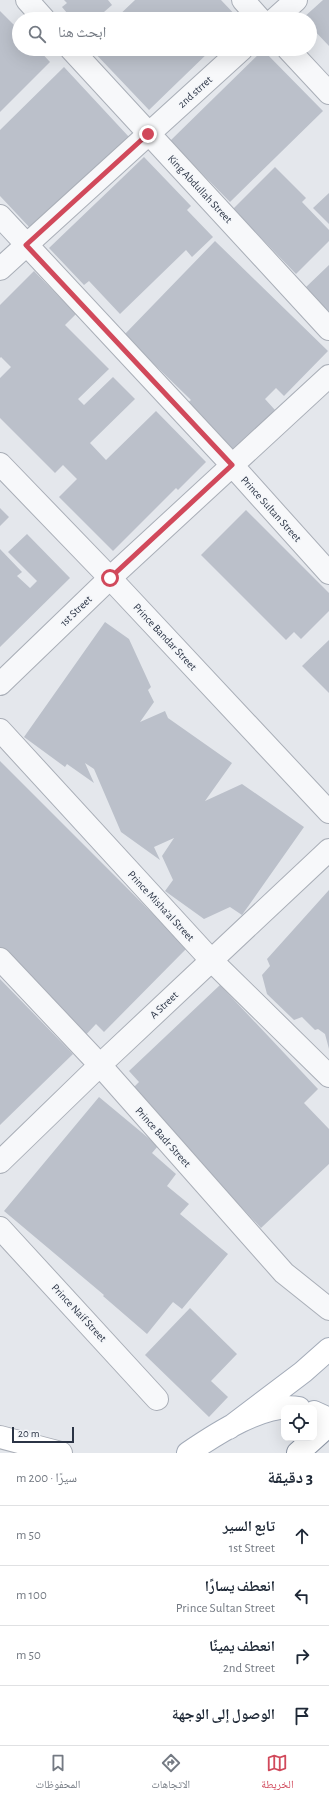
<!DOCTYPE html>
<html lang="ar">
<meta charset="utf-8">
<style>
:root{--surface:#fff;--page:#f6f6f7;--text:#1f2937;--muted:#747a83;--line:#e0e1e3;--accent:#d1495b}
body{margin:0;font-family:"Alegreya Sans","Noto Naskh Arabic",sans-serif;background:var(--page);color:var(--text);direction:rtl}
.controls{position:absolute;right:12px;bottom:12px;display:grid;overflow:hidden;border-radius:8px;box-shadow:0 4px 16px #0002}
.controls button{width:36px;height:36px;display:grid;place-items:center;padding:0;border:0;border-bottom:1px solid var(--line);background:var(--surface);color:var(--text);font:20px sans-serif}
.scale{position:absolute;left:12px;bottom:10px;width:62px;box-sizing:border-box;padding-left:4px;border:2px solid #2b3445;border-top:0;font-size:11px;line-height:14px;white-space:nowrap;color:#2b3445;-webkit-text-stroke:3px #f4f6f9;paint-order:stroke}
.stop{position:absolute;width:12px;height:12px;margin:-9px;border:3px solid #d1495b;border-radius:50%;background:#fff}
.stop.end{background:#d1495b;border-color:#fff;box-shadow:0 1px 4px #0008}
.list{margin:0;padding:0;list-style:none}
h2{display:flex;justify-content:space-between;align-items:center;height:52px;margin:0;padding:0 16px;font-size:17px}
h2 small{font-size:13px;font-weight:400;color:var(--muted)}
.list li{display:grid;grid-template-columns:26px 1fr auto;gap:12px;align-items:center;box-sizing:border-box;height:60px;padding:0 16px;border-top:1px solid var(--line)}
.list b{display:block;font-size:15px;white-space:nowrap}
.list p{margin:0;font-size:13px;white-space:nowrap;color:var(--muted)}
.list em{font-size:13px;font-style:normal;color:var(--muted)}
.icon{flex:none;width:22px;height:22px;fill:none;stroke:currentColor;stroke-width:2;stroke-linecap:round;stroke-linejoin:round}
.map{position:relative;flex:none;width:329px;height:1453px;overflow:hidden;direction:ltr}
.search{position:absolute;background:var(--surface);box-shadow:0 4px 16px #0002;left:12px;right:12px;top:12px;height:44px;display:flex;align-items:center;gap:10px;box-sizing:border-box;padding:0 14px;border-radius:22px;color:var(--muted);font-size:15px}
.sheet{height:292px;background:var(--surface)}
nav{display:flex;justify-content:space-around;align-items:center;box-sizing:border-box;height:56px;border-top:1px solid var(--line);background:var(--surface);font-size:11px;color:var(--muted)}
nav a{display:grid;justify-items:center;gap:2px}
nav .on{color:var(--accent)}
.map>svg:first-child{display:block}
.building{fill:#bbc0ca}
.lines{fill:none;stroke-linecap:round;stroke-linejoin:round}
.minor-casing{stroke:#a9aeb7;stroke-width:24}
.tertiary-casing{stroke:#a9aeb7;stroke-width:24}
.secondary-casing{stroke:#a9aeb7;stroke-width:24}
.primary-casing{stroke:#a3abb8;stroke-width:24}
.motorway-casing{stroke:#8b94a3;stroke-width:24}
.minor{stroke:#f7f8fa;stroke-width:22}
.tertiary{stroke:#f7f8fa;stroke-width:22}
.secondary{stroke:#fff;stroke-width:22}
.primary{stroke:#fff;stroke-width:22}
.motorway{stroke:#fff;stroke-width:22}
.route{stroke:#d1495b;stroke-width:5}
.labels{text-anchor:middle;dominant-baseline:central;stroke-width:3;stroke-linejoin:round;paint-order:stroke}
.street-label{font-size:11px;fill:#2b3445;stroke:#f4f6f9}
</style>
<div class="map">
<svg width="329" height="1453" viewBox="0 0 329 1453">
<rect width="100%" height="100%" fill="#e4e7ec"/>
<path class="building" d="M64,0H108L112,5L96,19H72L62,7L67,3Z
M135,0H221L239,19H115Z
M323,0H329V46L310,26V19L303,18Z
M0,11L19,30V49H38L50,62L0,112Z
M91,49H212L149,110Z
M263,50L323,111L230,202L170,141Z
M64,67L129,137L31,229L0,196V130Z
M144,157L191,206L187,210L213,237L192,257L186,250L120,314L89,281L84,285L49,248Z
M275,167L306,198L302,202L329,230V241L296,274L233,209Z
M329,193V224L313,208Z
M215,241L328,351L284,396L276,388L265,399L275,410L234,453L185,405L191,400L124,335Z
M329,265V313L305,288Z
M34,271L76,314L65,325L109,369L78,399L84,405L113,377L135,399L90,443L106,460L156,411L206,462L178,490L176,488L113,551L59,497L77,479L63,465L55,473L0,418V378L11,367L1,357L0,358V305Z
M0,508L9,517L0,526Z
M246,510L329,593V611L301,639L294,632L286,640L201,555Z
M27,534L70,578L0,647V549L22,572L17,576L30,588L37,581L8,552Z
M105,622L129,639L151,687L148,690L154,702L140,722L165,711L168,718L232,763L205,801L242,784L304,827L242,915L230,907L204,919L165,891L173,880L162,856L174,838L154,847L160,860L121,832L94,769L85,763L94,783L67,764L65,767L24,737Z
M329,640V693L302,666Z
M0,761L187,948L104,1032L96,1024L81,1040L48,995L0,947Z
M329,890V1049L325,1034L318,1029L315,1030L302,1017L294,1020L267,994L262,975L270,966L267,959Z
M0,979L73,1054L0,1125Z
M220,985L318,1089L304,1103L329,1129V1164L261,1228L131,1090L139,1082L129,1071Z
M99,1097L158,1146L152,1153L176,1174L167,1186L189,1204L180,1214L228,1254L182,1309L173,1302L147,1334L103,1296L104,1295L4,1211Z
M190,1308L237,1354L211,1381L228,1397L209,1417L145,1355Z"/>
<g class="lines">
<g class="minor-casing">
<path id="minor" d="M27,0L44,19
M275,19L296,0
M71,49L329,329
M0,216L232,465L329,573
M0,269L242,49
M0,684L110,578L329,376
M0,730L212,961L329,1076
M0,959L100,1065L284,1273L329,1309
M0,1162L100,1065L329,850
M0,1228L157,1399"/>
</g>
<g class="tertiary-casing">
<path id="tertiary" d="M243,0L260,19
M288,49L329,93
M0,464L110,578L329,812"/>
</g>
<g class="secondary-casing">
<path id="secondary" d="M0,1437L61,1453"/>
</g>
<g class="primary-casing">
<path id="primary" d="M314,1412L329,1419
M229,1428L303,1372L329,1349
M188,1453C216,1434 264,1402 299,1408"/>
</g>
<g class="motorway-casing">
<path id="motorway" d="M298,1453L329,1425"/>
</g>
<use href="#minor" class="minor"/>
<use href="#tertiary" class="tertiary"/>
<use href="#secondary" class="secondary"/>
<use href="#primary" class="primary"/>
<use href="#motorway" class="motorway"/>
</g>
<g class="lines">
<path class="route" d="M110,578L232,465L26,245L148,134"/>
</g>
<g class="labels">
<g class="street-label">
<text transform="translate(195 92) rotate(-42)">2nd strret</text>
<text transform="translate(200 189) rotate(47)">King Abdullah Street</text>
<text transform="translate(271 509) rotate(48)">Prince Sultan Street</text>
<text transform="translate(76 611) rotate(-44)">1st Street</text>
<text transform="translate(165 637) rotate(47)">Prince Bandar Street</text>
<text transform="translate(161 906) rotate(47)">Prince Misha'al Street</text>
<text transform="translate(164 1005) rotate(-43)">A Street</text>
<text transform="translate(163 1137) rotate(48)">Prince Badr Street</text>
<text transform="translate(79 1313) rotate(47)">Prince Naif Street</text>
</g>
</g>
</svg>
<div class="controls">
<button><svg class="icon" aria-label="locate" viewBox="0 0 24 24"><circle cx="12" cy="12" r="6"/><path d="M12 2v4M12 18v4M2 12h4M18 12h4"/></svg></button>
</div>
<div class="scale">20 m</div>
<div class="stop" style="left:110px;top:578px"></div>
<div class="stop end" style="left:148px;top:134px"></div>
<div class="search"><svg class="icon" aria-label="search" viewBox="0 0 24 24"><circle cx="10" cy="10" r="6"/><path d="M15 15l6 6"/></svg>ابحث هنا</div>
</div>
<section class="sheet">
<h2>3 دقيقة<small>سيرًا · 200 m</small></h2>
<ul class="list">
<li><svg class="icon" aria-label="ahead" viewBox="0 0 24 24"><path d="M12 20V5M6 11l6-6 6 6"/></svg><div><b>تابع السير</b><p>1st Street</p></div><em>50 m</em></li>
<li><svg class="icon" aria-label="left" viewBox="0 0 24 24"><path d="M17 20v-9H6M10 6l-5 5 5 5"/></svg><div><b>انعطف يسارًا</b><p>Prince Sultan Street</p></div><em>100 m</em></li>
<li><svg class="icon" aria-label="right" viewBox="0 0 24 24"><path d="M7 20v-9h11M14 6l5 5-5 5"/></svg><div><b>انعطف يمينًا</b><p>2nd Street</p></div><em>50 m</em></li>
<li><svg class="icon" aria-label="arrive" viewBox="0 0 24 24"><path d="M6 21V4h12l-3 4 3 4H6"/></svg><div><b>الوصول إلى الوجهة</b></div></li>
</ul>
</section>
<nav>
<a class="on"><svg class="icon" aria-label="map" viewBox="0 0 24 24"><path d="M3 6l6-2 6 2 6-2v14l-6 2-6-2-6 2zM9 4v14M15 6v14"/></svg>الخريطة</a>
<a><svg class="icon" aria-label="directions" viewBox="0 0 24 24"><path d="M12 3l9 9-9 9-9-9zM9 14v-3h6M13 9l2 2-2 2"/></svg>الاتجاهات</a>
<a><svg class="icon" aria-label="saved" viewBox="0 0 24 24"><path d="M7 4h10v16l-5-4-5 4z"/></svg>المحفوظات</a>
</nav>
